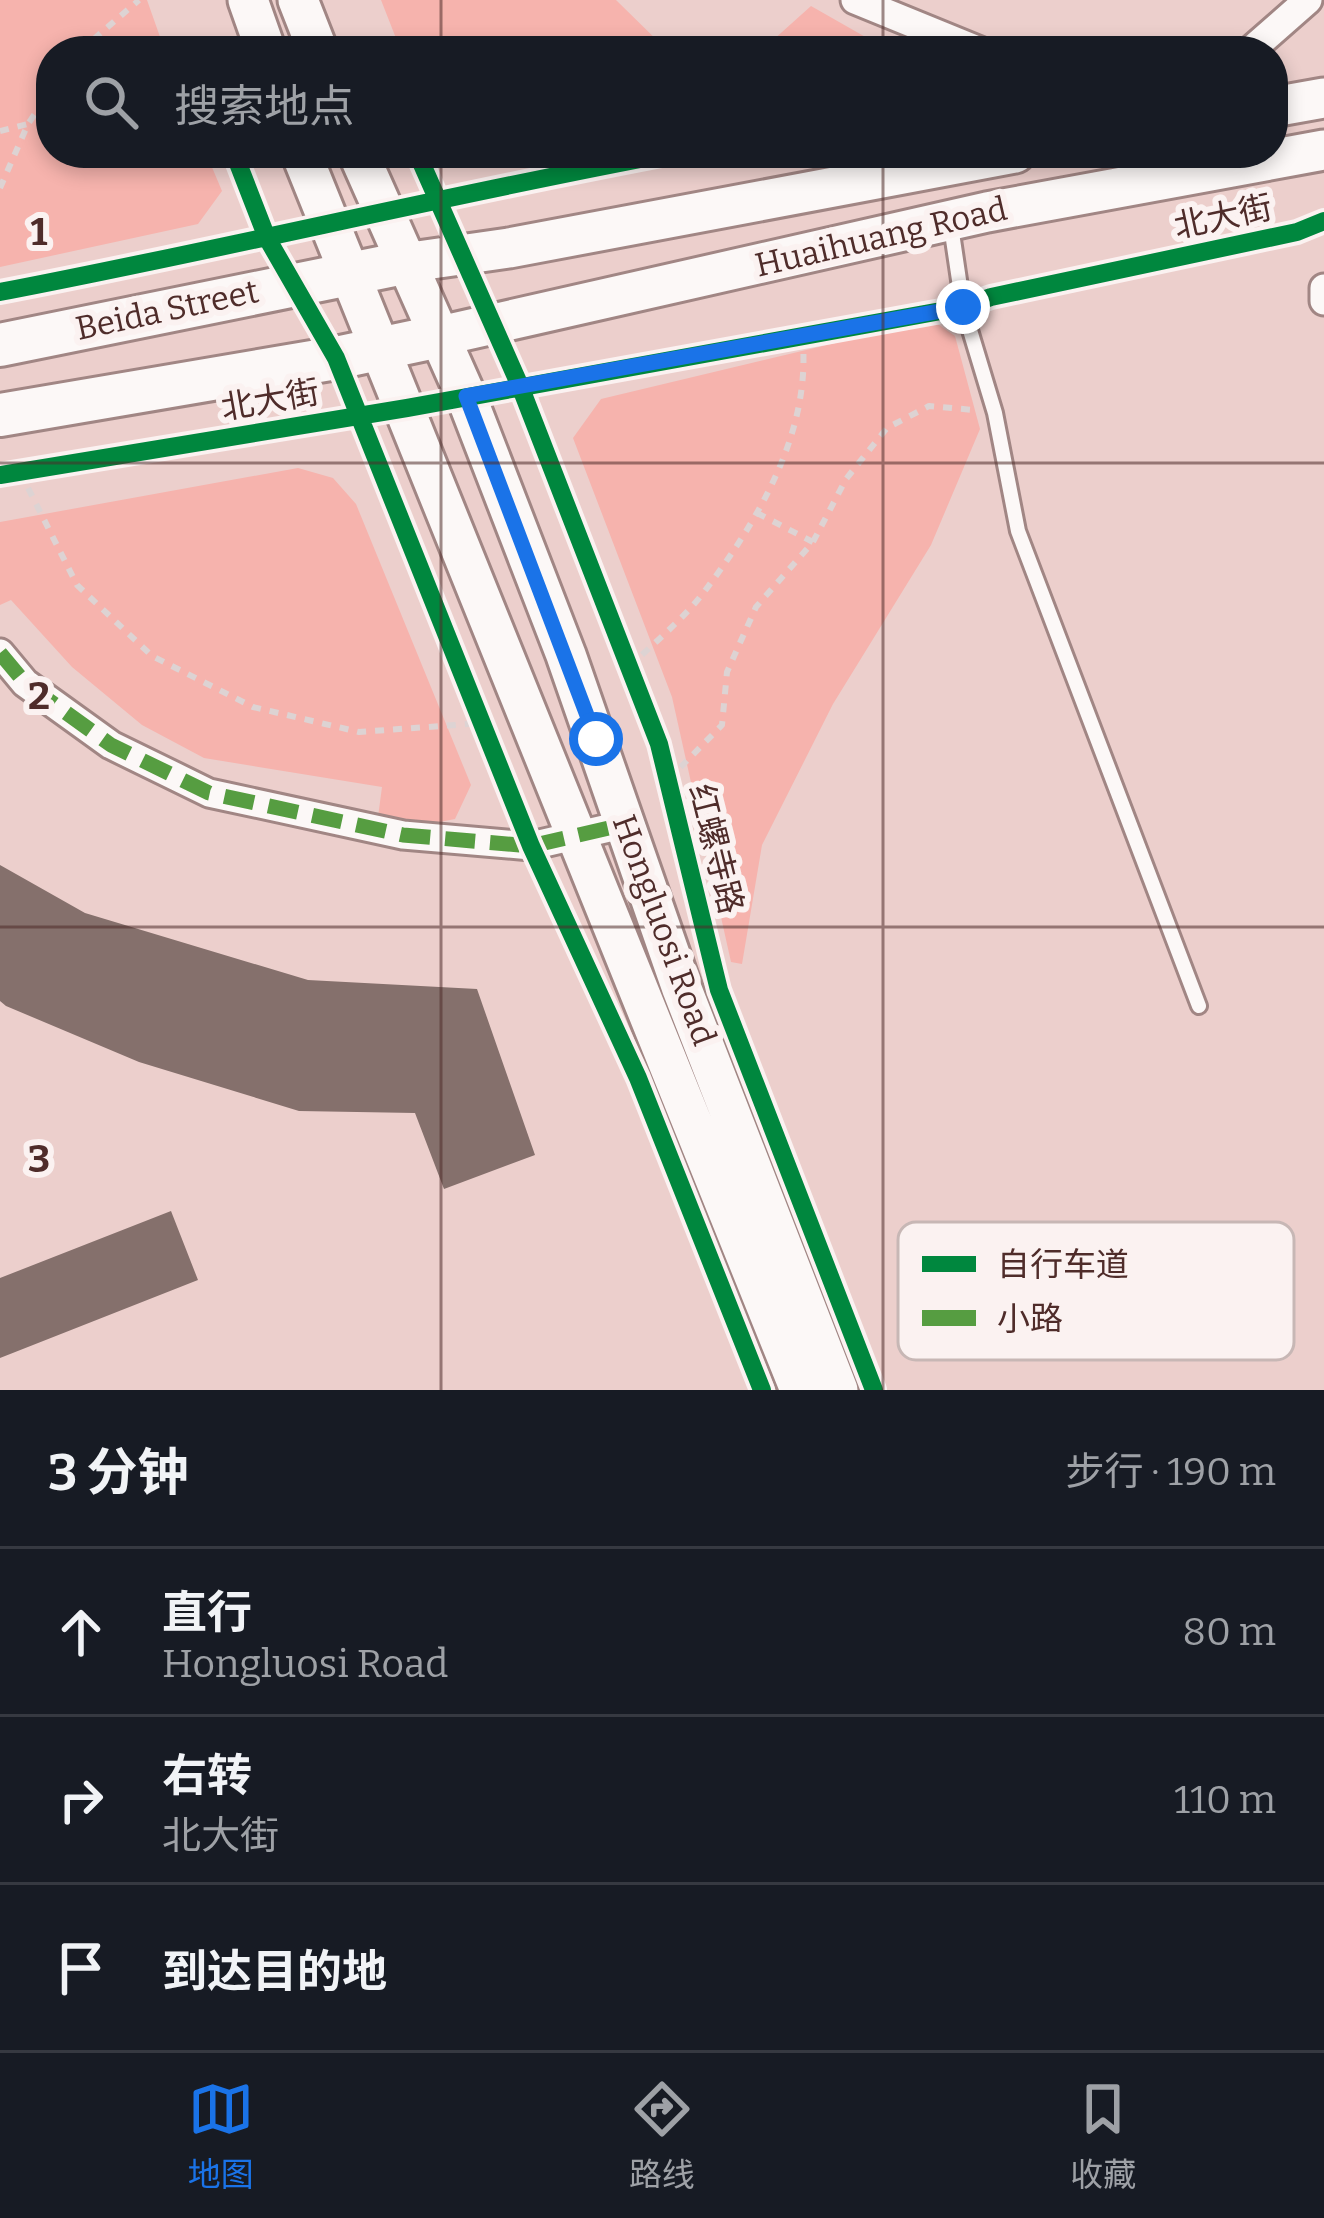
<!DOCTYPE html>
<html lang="zh">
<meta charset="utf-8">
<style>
:root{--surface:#171b24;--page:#20242c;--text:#f1f3f6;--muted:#9ea1a6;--line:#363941;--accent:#1a73e8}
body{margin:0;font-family:Bitter,"Noto Sans SC",serif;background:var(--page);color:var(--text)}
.stop{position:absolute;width:36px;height:36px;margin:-27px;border:9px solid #1a73e8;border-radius:50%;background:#fff}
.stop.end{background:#1a73e8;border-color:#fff;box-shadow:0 3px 12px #0008}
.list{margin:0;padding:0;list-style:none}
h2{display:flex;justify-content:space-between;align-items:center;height:156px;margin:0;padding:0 48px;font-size:51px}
h2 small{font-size:39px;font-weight:400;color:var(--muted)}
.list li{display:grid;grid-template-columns:78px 1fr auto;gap:36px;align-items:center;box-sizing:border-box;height:168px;padding:0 48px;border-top:3px solid var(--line)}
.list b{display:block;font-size:45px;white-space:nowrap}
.list p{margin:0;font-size:39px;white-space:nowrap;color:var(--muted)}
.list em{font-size:39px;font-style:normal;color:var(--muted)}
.icon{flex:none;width:66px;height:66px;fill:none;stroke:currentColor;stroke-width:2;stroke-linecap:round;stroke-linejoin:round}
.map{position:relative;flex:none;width:1324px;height:1390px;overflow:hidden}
.search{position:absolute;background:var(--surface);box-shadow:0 6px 18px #0003;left:36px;right:36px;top:36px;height:132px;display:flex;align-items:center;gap:30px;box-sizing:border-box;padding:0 42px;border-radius:48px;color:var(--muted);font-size:45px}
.sheet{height:660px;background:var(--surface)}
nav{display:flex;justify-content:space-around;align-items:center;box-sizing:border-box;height:168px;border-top:3px solid var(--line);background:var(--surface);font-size:33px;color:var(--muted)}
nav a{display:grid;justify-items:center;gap:6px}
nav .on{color:var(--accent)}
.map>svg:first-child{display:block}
.green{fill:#f6b3ad}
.building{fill:#85706c}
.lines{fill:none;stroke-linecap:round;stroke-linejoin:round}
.service-casing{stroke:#a18684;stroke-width:20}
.minor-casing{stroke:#a18684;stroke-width:33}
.secondary-casing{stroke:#a18684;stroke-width:45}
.primary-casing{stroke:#a18684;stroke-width:48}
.path{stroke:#ddd3d3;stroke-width:6;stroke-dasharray:9 9;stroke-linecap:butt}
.service{stroke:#fcf8f7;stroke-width:14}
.minor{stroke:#fcf8f7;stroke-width:27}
.secondary{stroke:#fcf8f7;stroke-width:39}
.primary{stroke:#fcf8f7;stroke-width:42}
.quiet{stroke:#569d41;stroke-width:15;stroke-dasharray:30 15;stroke-linecap:butt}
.cycleway-casing{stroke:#fbf2f1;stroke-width:26}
.cycleway{stroke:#00873e;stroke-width:18}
.route{stroke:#1a73e8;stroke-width:15}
.grid{fill:none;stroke:#4f2c2a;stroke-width:3;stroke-opacity:0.55}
.labels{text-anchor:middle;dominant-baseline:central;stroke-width:12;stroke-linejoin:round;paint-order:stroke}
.street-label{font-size:33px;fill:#4f2c2a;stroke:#fbf2f1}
.key{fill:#fbf2f1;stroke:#c7b7b5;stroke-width:3}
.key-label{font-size:33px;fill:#4f2c2a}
.grid-label{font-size:39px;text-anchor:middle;font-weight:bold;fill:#4f2c2a;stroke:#fbf2f1;stroke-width:12;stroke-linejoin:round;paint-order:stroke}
</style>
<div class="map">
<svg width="1324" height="1390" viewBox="0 0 1324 1390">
<rect width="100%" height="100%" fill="#eccfcc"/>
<path class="green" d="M0,0H147L165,51H51V153H206L222,191L198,224L0,267Z
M381,0H616L668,51H401Z
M811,6L890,51H891H761Z
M932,320L955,336L980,429L931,545L833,704L762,845L742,964L731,962L672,697L573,438L601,399Z
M298,468L333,478L356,504L471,785L455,819L424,825L378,817L382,787L204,758L142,725L72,667L11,600L0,605V522Z"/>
<path class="building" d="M0,865L85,913L308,980L477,989L535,1155L444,1189L415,1113L299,1111L139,1062L6,1006L0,1001Z
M171,1211L198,1280L0,1358V1278Z"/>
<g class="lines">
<g class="service-casing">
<path id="service" d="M951,226L963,307L995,413L1018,531L1199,1006"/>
</g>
<g class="minor-casing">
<path id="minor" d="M855,0L980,51
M1250,51L1308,0
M1324,288V301
M0,653L25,683L111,745L209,793L403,835L531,846L626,824"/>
</g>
<g class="secondary-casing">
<path id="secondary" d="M248,0L266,51
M298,0L318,51
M1273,107L1324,98
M301,153L800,1390
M358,153L466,396L566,655L682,989L838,1390
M404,263L509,248L1015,153
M440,336L987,212L1324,150"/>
</g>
<g class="primary-casing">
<path id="primary" d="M0,345L404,263
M0,415L336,358L440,336"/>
</g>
<path class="path" d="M80,51L139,0
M0,131L28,124
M0,188L28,124L51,90
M20,472L77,585L152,656L253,707L359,732L482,723
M757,513L813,542
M629,667C655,642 686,617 707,588C761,516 813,427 802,334
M668,780L722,725L727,672L756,607L813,542L846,479L887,428L929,406L974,410"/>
<use href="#service" class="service"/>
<use href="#minor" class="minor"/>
<use href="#secondary" class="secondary"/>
<use href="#primary" class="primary"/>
<path class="quiet" d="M0,653L25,683L111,745L209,793L403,835L531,846L626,824"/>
<g class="cycleway-casing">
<path id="cycleway" d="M234,153L267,238L336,358L531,846L638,1078L762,1390
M417,153L520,386L659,744L719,990L874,1390
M0,292C225,249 447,195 672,153
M0,475L407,408L963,307L991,297L1297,232L1324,221"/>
</g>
<use href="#cycleway" class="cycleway"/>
</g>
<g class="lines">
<path class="route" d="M596,739L466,396L963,307"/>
</g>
<path class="grid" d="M441,0V51M883,0V51M441,153V1390M883,153V1390M0,463H1324M0,927H1324"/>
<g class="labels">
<g class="street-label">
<text transform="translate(1223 217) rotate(-12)">北大街</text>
<text transform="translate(881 237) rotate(-13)">Huaihuang Road</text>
<text transform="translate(167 310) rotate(-12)">Beida Street</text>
<text transform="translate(270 400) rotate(-10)">北大街</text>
<text transform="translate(716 849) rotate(76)">红螺寺路</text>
<text transform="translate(664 930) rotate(70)">Hongluosi Road</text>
</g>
</g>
<rect x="898" y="1222" width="396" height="138" rx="18" class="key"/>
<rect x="922" y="1256" width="54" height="16" fill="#00873e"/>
<rect x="922" y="1310" width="54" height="16" fill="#569d41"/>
<g class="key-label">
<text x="997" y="1276">自行车道</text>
<text x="997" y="1330">小路</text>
</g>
<g class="grid-label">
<text x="39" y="245">1</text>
<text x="39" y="709">2</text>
<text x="39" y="1172">3</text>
</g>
</svg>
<div class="stop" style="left:596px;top:739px"></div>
<div class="stop end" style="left:963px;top:307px"></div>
<div class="search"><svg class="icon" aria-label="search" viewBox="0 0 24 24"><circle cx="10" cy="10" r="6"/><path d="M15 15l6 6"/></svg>搜索地点</div>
</div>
<section class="sheet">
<h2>3 分钟<small>步行 · 190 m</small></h2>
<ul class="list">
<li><svg class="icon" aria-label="ahead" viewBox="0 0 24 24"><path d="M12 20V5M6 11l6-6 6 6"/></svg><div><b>直行</b><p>Hongluosi Road</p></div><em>80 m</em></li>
<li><svg class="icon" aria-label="right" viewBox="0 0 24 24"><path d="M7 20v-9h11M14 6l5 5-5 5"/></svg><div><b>右转</b><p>北大街</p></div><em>110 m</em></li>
<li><svg class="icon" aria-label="arrive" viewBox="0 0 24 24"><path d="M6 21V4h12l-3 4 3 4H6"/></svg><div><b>到达目的地</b></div></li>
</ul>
</section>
<nav>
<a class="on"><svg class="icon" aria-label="map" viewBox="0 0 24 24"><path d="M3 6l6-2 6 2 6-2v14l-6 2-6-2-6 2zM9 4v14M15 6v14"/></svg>地图</a>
<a><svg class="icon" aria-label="directions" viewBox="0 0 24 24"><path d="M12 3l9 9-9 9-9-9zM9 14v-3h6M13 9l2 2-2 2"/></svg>路线</a>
<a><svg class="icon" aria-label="saved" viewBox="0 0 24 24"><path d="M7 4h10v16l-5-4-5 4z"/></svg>收藏</a>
</nav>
